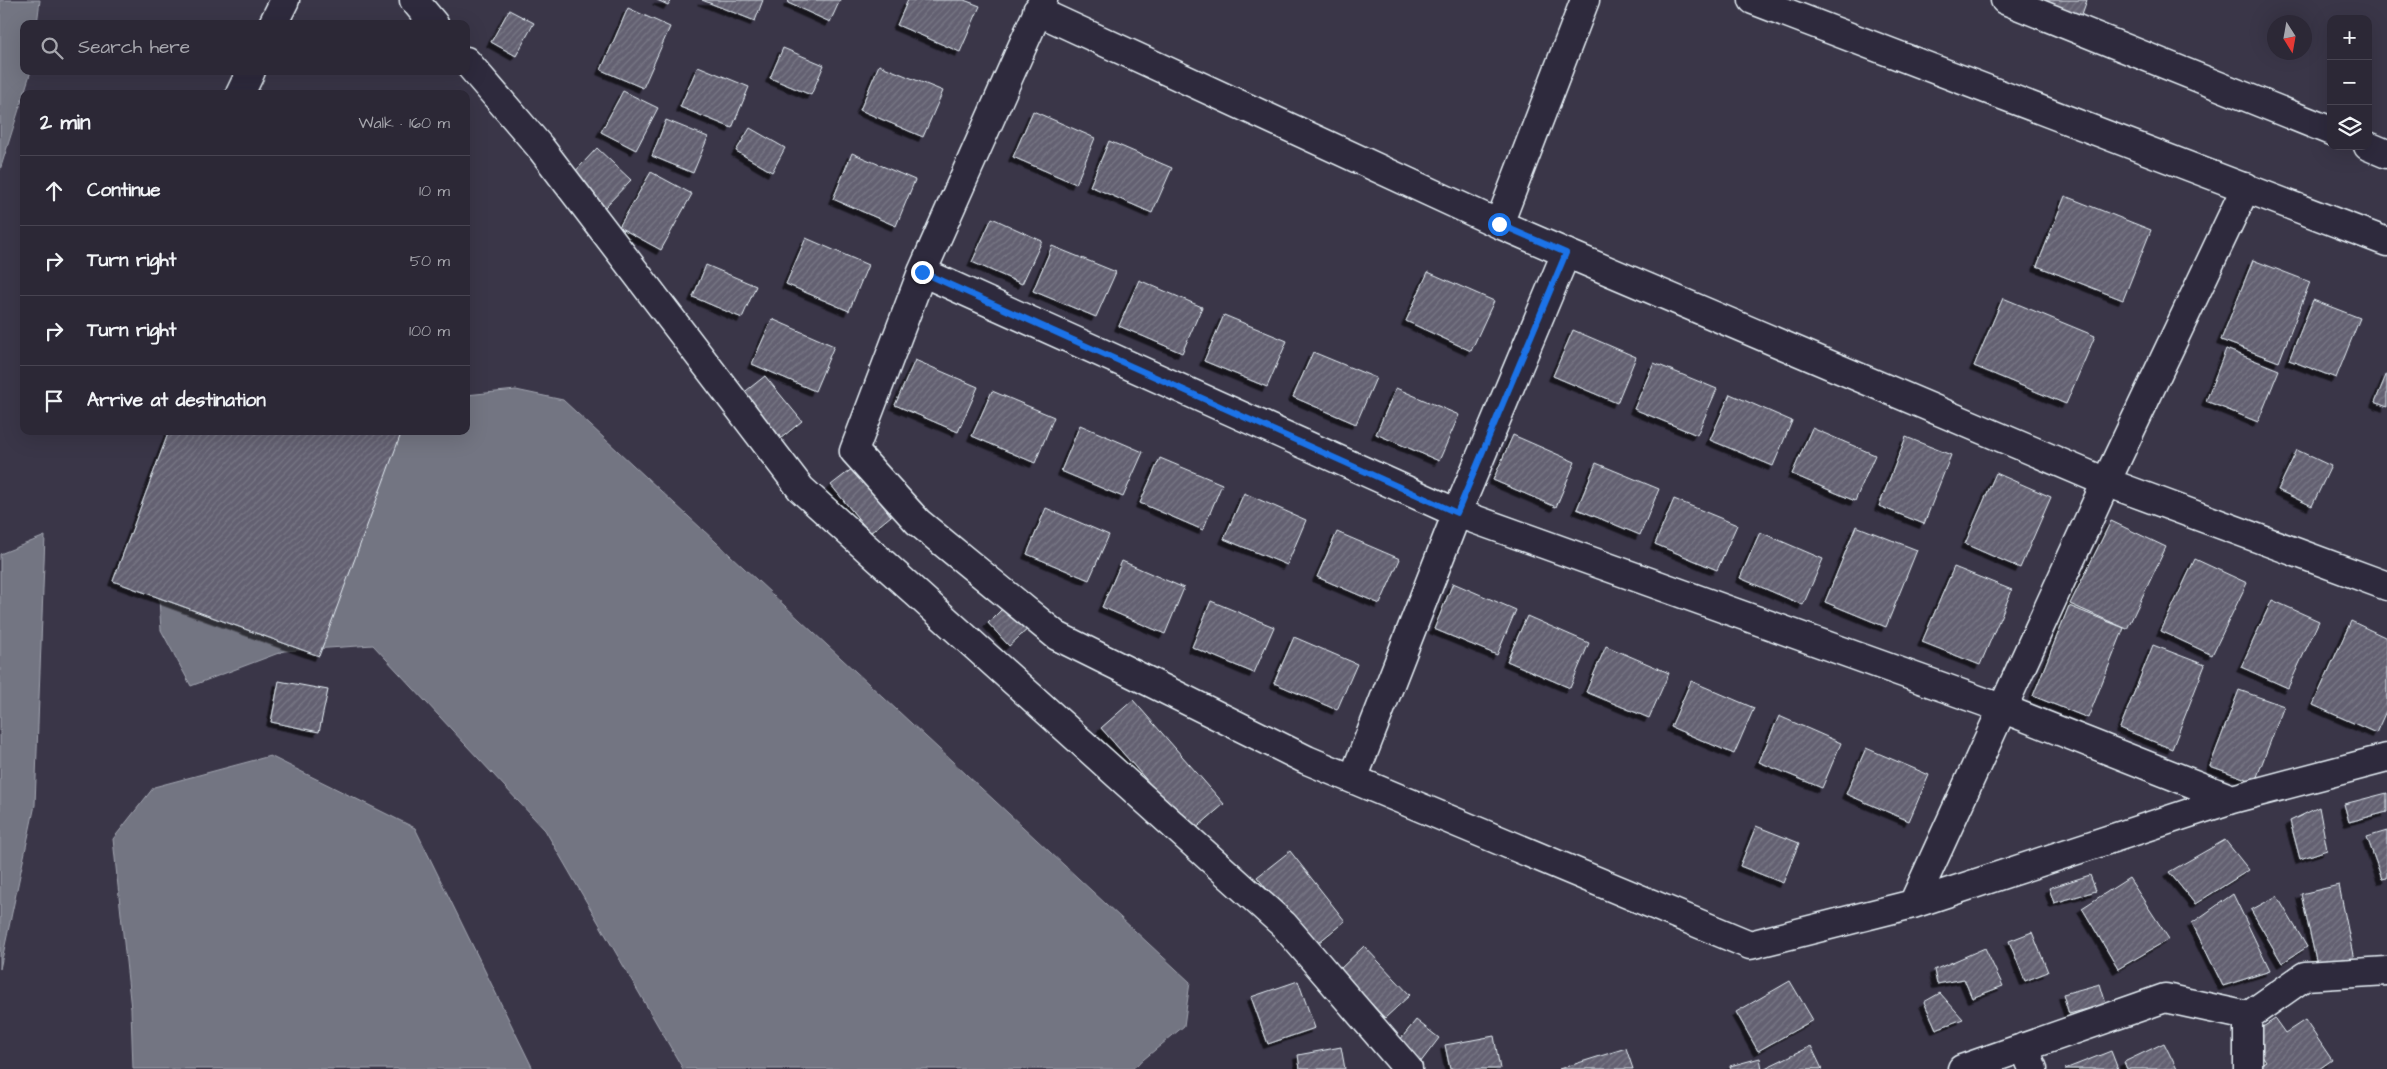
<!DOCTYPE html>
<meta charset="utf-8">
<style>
:root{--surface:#2c2836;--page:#34303e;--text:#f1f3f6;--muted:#a6a6ad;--line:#484451}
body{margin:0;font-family:"Architects Daughter",sans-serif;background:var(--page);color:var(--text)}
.controls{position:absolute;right:15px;top:15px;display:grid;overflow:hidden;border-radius:10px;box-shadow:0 5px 20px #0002}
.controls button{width:45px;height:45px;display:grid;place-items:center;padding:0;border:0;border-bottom:1px solid var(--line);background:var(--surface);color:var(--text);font:25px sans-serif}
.compass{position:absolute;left:2267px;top:15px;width:45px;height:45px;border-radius:50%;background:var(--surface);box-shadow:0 5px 20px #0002;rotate:169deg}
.stop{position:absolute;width:15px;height:15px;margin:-11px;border:4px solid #1a73e8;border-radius:50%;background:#fff}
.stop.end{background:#1a73e8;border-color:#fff;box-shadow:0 1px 5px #0008}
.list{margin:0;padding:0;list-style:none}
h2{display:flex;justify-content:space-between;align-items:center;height:65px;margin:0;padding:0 20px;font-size:21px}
h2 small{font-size:16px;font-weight:400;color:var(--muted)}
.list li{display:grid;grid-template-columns:32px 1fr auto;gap:15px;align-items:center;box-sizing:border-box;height:70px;padding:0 20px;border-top:1px solid var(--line)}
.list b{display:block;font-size:19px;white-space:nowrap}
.list em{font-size:16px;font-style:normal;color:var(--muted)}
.icon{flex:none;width:28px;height:28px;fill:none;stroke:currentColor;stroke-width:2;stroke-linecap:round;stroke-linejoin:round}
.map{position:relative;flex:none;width:2387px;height:1069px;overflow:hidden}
.search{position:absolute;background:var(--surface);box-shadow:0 5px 20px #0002;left:20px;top:20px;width:450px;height:55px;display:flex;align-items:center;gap:12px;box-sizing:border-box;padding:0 18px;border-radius:10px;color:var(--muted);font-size:19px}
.panel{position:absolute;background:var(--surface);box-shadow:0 5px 20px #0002;left:20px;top:90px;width:450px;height:345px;border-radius:10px}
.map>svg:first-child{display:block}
.water{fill:#737482;stroke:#a2a6b1}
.building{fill:url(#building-hatch);stroke:#e8f1f8;filter:url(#shadow)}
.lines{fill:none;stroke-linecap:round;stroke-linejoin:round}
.minor-casing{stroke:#e8f1f8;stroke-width:31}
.minor{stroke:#2f2a3d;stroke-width:28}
.route{stroke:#1a73e8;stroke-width:6}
</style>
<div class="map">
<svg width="2387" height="1069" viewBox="0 0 2387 1069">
<defs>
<pattern id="building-hatch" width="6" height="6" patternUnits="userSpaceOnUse" patternTransform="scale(1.25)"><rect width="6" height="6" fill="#636171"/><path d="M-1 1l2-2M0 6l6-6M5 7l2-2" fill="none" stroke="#797886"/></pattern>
<filter id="shadow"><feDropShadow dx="-4.5" dy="4.5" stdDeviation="0" flood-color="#0009"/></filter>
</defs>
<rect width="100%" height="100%" fill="#3a3648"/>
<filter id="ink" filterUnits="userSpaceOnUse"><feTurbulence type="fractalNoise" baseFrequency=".02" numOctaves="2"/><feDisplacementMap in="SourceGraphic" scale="10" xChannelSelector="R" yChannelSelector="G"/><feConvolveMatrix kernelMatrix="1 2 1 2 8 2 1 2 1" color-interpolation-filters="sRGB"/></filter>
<g filter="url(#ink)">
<path class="water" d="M0,0H40L37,24H24V71H31L0,170Z
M516,390L563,400L1190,982L1184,1026L1132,1069H683L545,830L373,645L284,651L191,686L161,630L154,521L281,431H466V395Z
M45,536L35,805L0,969V554Z
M270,756L415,828L533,1069H133L131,1009L113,839L154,787Z"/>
<path class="building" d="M657,0H671L668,5Z
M702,0H763L755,21Z
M789,0H840L830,22L788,3Z
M908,0H964L980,6L960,52L897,25Z
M2039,0H2087L2081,17Z
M628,8L670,27L643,88L601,70Z
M509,10L534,23L516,56L491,42Z
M783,48L824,65L811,95L770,78Z
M879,65L943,91L923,137L860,110Z
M698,66L749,87L732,128L680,107Z
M623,91L658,108L636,150L601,132Z
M1033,111L1095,138L1076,184L1013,157Z
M666,120L708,137L693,173L652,156Z
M750,128L785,148L772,172L736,151Z
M1109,141L1172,168L1152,213L1090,186Z
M597,148L631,180L604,208L571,176Z
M852,153L915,180L896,226L833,199Z
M651,172L692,194L661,250L619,227Z
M2065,196L2151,230L2123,300L2037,266Z
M992,218L1042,241L1022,284L972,262Z
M806,238L868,265L849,311L786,284Z
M1052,246L1116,272L1096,317L1033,291Z
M2253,260L2310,282L2279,362L2221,340Z
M706,265L756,286L742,318L693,297Z
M1428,272L1494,301L1471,351L1406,321Z
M1139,280L1202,307L1182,353L1119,326Z
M2003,298L2095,336L2066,404L1974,366Z
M2313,300L2360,318L2336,378L2289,360Z
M1224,315L1287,341L1267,387L1204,361Z
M772,319L834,346L815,391L752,364Z
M1573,330L1636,357L1617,403L1553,376Z
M2226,349L2279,370L2258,422L2206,401Z
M1313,352L1376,378L1356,424L1293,397Z
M915,360L978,387L958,432L895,405Z
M1654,363L1717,389L1697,435L1634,409Z
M2387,373V407L2375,402Z
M765,376L802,421L774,444L737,398Z
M1396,388L1459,415L1439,461L1376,434Z
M992,391L1054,417L1035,463L972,436Z
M1730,394L1792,421L1773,466L1710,440Z
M1080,425L1143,452L1123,497L1061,471Z
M1812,428L1875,455L1855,501L1792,474Z
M169,431H402L319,656L113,581Z
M1513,435L1575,462L1556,507L1493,480Z
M1906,437L1951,455L1924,524L1879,506Z
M2297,450L2331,466L2312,506L2278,490Z
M1160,458L1222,484L1203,530L1140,503Z
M1596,463L1659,489L1640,535L1577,509Z
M853,468L891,516L870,533L831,485Z
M1996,473L2051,497L2020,568L1965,544Z
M1244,493L1306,520L1287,565L1224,539Z
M1674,499L1737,525L1717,570L1655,544Z
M1046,508L1109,535L1089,580L1027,554Z
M2111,521L2166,547L2127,629L2070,604Z
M1856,526L1917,550L1886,627L1825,602Z
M1337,532L1400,559L1380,604L1317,577Z
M1760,532L1823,559L1803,605L1740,578Z
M2195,559L2247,583L2212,655L2161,631Z
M1122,561L1184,588L1165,634L1102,607Z
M1954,567L2012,590L1980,665L1922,642Z
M1453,583L1516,610L1497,655L1434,629Z
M2272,600L2319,621L2288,688L2241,667Z
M1211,601L1274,627L1254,673L1192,647Z
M1007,604L1030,627L1009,646L988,623Z
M2069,606L2124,628L2088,718L2033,696Z
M1527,616L1589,643L1570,688L1507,661Z
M2351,621L2387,638V709L2376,733L2313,705Z
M1294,637L1357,664L1337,710L1274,683Z
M2153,645L2205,665L2172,749L2120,728Z
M1606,646L1669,673L1649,718L1586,692Z
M279,681L328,690L319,732L271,722Z
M1691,681L1754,708L1734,754L1671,727Z
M2239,690L2284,706L2255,782L2210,766Z
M1133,700L1224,804L1192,832L1101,728Z
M1779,716L1841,743L1822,788L1759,762Z
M1866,748L1929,775L1909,821L1846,794Z
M2387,793V812L2349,822L2344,804Z
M2319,807L2327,850L2300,859L2290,821Z
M1756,826L1799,843L1783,883L1740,866Z
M2387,831V878L2382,879L2367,837Z
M2225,840L2249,870L2195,904L2169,872Z
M1290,851L1345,921L1313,947L1257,877Z
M2090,875L2096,891L2054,903L2049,888Z
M2129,878L2169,939L2118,969L2082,908Z
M2339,885L2355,965L2319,973L2301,894Z
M2233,894L2270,971L2223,986L2192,923Z
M2277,896L2307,947L2282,963L2251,910Z
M2032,932L2048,972L2025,981L2009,941Z
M1364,946L1410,995L1385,1018L1339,970Z
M1985,948L2003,986L1972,998L1964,979L1937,984L1934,970Z
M1298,981L1315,1028L1268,1044L1251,997Z
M1790,981L1813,1020L1758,1051L1736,1012Z
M2100,984L2106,1004L2069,1014L2063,994Z
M1940,993L1963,1019L1936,1029L1924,1002Z
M2275,1019L2285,1033L2305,1020L2332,1060L2319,1069H2260L2258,1066L2266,1061L2249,1036Z
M1416,1020L1439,1038L1420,1063L1396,1045Z
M1494,1036L1500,1069H1450L1445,1045Z
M2164,1043L2177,1069H2127L2124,1062Z
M1811,1046L1822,1069L1765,1068Z
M1341,1047L1345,1069H1300L1298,1055Z
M1626,1048L1633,1069H1559Z
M2111,1051L2118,1069H2065Z
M1760,1058L1762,1069H1731L1730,1066Z"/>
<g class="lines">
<g class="minor-casing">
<path id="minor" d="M414,0L434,24
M1043,0L922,272L1457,513L2004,709L2232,799L2387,758
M1753,0L2387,242
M2005,0L2331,131
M1037,11L1499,224L1566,253L2106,482L2387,586
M273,24L285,0
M466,61L540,147L801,489L1284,925L1408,1069
M240,94L251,71
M2368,146L2387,154
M1499,224L1585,0
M922,272L854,451L918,522L1057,636L1307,760L1750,945L1913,904L2232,799
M1353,779L1457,513L1566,253
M1913,904L2106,482L2246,187
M2024,1047L2033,1069
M1962,1069L2165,998L2248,1016L2305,976L2387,971
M2248,1069V1016"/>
</g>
<use href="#minor" class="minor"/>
</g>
</g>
<g class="lines" filter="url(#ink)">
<path class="route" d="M922,272L1457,513L1566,253L1499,224"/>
</g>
</svg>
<div class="controls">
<button>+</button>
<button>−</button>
<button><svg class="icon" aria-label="layers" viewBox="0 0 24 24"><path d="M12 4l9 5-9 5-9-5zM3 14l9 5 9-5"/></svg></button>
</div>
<svg class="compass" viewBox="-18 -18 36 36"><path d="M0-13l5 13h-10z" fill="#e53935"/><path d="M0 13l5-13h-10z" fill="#a6a6ad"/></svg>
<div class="stop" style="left:1499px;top:224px"></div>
<div class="stop end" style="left:922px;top:272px"></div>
<div class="search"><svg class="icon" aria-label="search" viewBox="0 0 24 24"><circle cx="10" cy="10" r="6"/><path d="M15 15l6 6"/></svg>Search here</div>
<section class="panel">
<h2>2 min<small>Walk · 160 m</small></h2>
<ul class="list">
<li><svg class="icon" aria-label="ahead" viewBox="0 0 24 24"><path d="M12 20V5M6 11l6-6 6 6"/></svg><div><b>Continue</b></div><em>10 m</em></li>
<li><svg class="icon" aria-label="right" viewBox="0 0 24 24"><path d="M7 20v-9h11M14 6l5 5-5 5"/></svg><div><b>Turn right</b></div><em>50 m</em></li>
<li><svg class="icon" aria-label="right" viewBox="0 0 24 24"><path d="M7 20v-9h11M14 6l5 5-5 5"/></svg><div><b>Turn right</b></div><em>100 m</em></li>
<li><svg class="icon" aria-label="arrive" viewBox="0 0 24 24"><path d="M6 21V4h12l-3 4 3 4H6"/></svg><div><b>Arrive at destination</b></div></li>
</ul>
</section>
</div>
